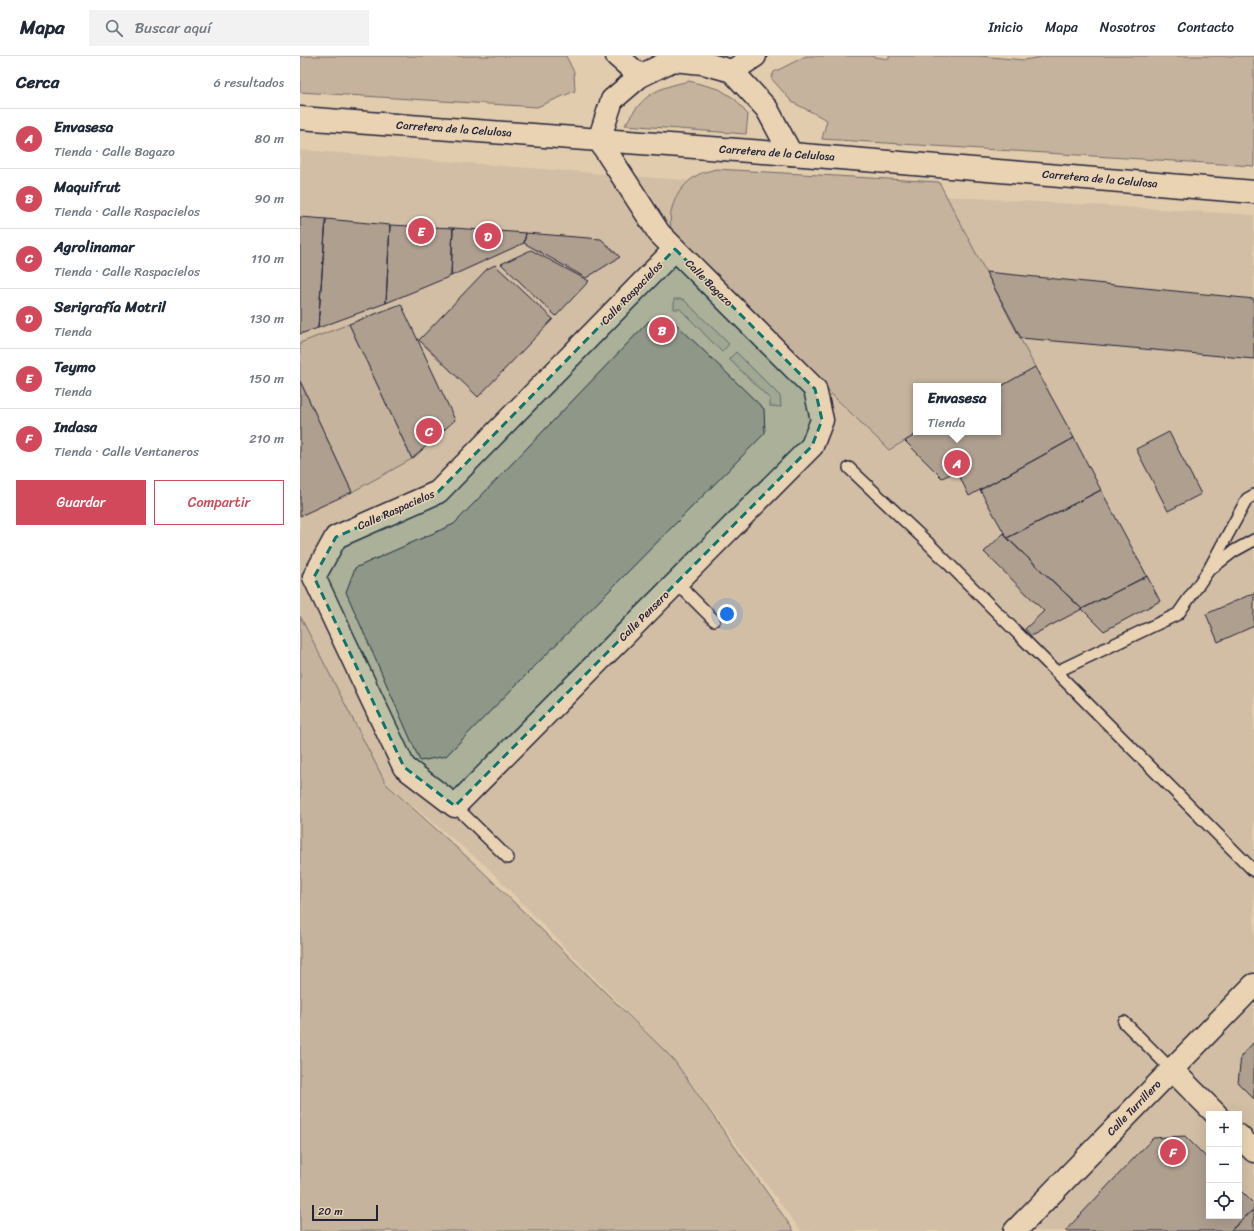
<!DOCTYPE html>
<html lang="es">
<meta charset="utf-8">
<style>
:root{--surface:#fff;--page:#f2f2f3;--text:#1f2937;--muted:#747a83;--line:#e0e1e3;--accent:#d1495b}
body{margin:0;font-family:Sriracha,sans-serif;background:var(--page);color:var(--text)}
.controls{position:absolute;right:12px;bottom:12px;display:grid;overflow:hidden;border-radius:0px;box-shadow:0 4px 16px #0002}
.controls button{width:36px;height:36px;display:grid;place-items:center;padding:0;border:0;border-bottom:1px solid var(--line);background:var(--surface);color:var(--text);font:20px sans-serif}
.scale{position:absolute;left:12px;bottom:10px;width:66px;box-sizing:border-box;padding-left:4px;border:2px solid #22223b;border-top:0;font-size:11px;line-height:14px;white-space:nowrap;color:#22223b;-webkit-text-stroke:3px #e9d3b2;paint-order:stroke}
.you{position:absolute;left:427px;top:558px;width:14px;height:14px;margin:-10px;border:3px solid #fff;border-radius:50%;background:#1a73e8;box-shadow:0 0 0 6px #1a73e833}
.badge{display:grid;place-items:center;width:26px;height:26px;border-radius:50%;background:var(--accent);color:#fff;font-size:13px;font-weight:700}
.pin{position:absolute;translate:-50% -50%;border:2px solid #fff;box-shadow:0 1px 4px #0006}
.popup{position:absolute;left:613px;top:327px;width:88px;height:52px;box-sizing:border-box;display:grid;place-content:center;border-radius:0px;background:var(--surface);filter:drop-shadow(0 1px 3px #0005);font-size:13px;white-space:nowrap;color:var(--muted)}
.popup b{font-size:15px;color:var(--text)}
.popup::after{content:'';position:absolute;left:50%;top:100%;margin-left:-8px;border:8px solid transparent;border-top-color:var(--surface)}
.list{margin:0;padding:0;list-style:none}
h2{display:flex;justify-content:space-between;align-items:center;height:52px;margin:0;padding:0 16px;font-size:17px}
h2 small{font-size:13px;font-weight:400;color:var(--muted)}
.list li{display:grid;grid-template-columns:26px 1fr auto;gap:12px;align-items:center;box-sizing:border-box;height:60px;padding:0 16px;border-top:1px solid var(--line)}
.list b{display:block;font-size:15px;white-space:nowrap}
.list p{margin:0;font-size:13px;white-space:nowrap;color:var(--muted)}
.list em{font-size:13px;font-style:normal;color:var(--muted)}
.actions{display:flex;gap:8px;padding:12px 16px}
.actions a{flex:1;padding:9px 0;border:1px solid var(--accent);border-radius:0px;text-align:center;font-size:14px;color:var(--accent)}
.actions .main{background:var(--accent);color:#fff}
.icon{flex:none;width:22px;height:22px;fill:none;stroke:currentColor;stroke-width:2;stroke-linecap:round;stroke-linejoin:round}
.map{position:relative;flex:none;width:954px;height:1175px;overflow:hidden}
header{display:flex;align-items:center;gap:24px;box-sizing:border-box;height:56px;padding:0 20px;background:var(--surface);border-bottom:1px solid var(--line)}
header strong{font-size:19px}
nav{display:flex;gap:22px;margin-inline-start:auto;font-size:14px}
.search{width:280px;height:36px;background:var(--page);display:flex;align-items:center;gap:10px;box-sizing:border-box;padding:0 14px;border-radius:0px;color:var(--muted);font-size:15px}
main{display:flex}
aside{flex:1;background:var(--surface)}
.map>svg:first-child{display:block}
.built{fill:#d2bea4;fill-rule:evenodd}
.green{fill:#c5b39d;stroke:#746a6c}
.building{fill:#ae9f8f;stroke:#22223b}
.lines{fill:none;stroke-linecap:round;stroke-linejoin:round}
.service-casing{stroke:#22223b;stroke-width:14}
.minor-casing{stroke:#22223b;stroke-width:25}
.trunk-casing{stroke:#22223b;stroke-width:25}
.service{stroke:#e9d3b2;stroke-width:11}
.minor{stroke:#e9d3b2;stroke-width:22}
.trunk{stroke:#e9d3b2;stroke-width:22}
.marked{fill:#0f766e;fill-opacity:0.2;stroke:#0f766e;stroke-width:3;stroke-dasharray:8 5;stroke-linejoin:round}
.labels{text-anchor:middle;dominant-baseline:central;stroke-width:3;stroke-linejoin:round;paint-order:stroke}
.street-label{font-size:11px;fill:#22223b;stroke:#e9d3b2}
</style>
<header>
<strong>Mapa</strong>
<div class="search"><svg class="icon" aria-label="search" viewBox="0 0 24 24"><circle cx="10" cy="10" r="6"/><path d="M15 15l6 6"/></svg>Buscar aquí</div>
<nav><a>Inicio</a><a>Mapa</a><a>Nosotros</a><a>Contacto</a></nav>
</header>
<main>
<aside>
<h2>Cerca<small>6 resultados</small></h2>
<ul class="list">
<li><span class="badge">A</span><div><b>Envasesa</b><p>Tienda · Calle Bagazo</p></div><em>80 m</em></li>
<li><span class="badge">B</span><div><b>Maquifrut</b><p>Tienda · Calle Raspacielos</p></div><em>90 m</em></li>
<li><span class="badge">C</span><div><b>Agrolinamar</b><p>Tienda · Calle Raspacielos</p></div><em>110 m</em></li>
<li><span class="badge">D</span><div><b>Serigrafía Motril</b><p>Tienda</p></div><em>130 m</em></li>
<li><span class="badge">E</span><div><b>Teymo</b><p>Tienda</p></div><em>150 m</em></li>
<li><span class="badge">F</span><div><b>Indasa</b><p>Tienda · Calle Ventaneros</p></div><em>210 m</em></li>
</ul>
<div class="actions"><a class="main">Guardar</a><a>Compartir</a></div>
</aside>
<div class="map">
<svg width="954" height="1175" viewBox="0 0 954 1175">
<rect width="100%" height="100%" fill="#e1ccad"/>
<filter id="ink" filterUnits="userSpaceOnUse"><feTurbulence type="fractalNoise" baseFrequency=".025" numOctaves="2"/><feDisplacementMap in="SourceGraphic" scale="8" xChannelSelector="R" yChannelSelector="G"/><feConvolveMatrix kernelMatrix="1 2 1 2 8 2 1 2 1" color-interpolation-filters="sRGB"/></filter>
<g filter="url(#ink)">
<path class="built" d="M0,94L396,125L954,159V1175H501L373,1003L186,810L86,728L0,560ZM616,330H698V376H616ZM909,1058H939V1160H909Z"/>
<path class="green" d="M0,0H266L274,16L275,35L237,51L0,36Z
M506,0H569L589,3V0H679L724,4L748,0H954V110L522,83L527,64L492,46L471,22L474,16Z
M389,25L419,33L435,43L448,59L446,78L325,69C344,38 354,33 389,25Z
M416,113L639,126L735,311L698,332V330H616V376H620L589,394L384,195C381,191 376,187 374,183C364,160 375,133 396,120C401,116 410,115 416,113Z
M374,243H383L429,288L422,296L380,253H374Z
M49,268L112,403L52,436L0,325V287Z
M436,296L480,340L481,351L470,350V343L429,303Z
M0,560L86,728L177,810L373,1003L494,1175H0Z"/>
<path class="building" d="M0,161L26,163L18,272L0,278Z
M26,163L90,169L86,247L18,272Z
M90,169L153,172L151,220L86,247Z
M153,172L226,177L224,187L151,220Z
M226,177L301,183L320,201L286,222L224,187Z
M231,194L289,225L256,260L201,208Z
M195,209L253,263L178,341L119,284L187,213Z
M686,216L954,243V303L721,282Z
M101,248L155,364L112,403L49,268Z
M349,265L374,266L464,353L465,377L146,700L120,705L46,536L55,512L154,468Z
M735,311L774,382L669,440L657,415L642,422L605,385L620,376H698V332Z
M0,325L52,436L0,460Z
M869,376L901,438L868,455L836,393Z
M774,382L801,434L707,482L680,434Z
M801,434L847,520L782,553L707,482Z
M704,477L707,482L782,553L731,580L725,573L744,555L684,496Z
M847,520L860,545L804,575L782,553Z
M954,537V570L918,586L906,558Z
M954,986V1043L938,1027L941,1000Z
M885,1080L909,1104V1160H939V1133L954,1148V1153L930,1175H765L853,1082Z
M952,1155L954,1157V1175H930Z"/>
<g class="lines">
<g class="service-casing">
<path id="service" d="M549,412L627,486L954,815
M912,512L934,495L954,484
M377,527L414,564
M756,616L878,558L908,515L947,443L954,439
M155,750L208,802
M824,966L871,1013"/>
</g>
<g class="minor-casing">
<path id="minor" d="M317,0L340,20
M432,15L455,0
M375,193L138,436L36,481L14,521L104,711L155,750L512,390L522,364L515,333L359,177L299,84L312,44L340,20L373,4L403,7L432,15L467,53L491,98
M871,1013L916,1058
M939,1080L954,1095
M715,1175L954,929"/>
</g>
<g class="trunk-casing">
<path id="trunk" d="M0,62L491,98L954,136"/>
</g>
<use href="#service" class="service"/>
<use href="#minor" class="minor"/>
<use href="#trunk" class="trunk"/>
</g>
</g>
<path class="marked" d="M375,193L515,333L522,364L512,390L155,750L104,711L14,521L36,481L138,436Z"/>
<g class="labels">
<g class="street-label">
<text transform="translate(154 73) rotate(4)">Carretera de la Celulosa</text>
<text transform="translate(477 97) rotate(4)">Carretera de la Celulosa</text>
<text transform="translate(800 123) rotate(5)">Carretera de la Celulosa</text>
<text transform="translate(409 227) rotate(45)">Calle Bagazo</text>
<text transform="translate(332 237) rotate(-46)">Calle Raspacielos</text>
<text transform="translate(96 454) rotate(-24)">Calle Raspacielos</text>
<text transform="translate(344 560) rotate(-45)">Calle Pensero</text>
<text transform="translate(834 1052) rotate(-46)">Calle Turrillero</text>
</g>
</g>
</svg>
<div class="controls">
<button>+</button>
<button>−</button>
<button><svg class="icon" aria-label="locate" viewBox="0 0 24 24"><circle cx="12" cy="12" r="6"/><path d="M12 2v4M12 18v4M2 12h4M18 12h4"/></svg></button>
</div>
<div class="scale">20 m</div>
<div class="you"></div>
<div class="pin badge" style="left:657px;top:407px">A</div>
<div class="popup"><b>Envasesa</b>Tienda</div>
<div class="pin badge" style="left:362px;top:274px">B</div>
<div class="pin badge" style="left:129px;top:375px">C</div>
<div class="pin badge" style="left:188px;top:180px">D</div>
<div class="pin badge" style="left:121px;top:175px">E</div>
<div class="pin badge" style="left:873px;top:1096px">F</div>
</div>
</main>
